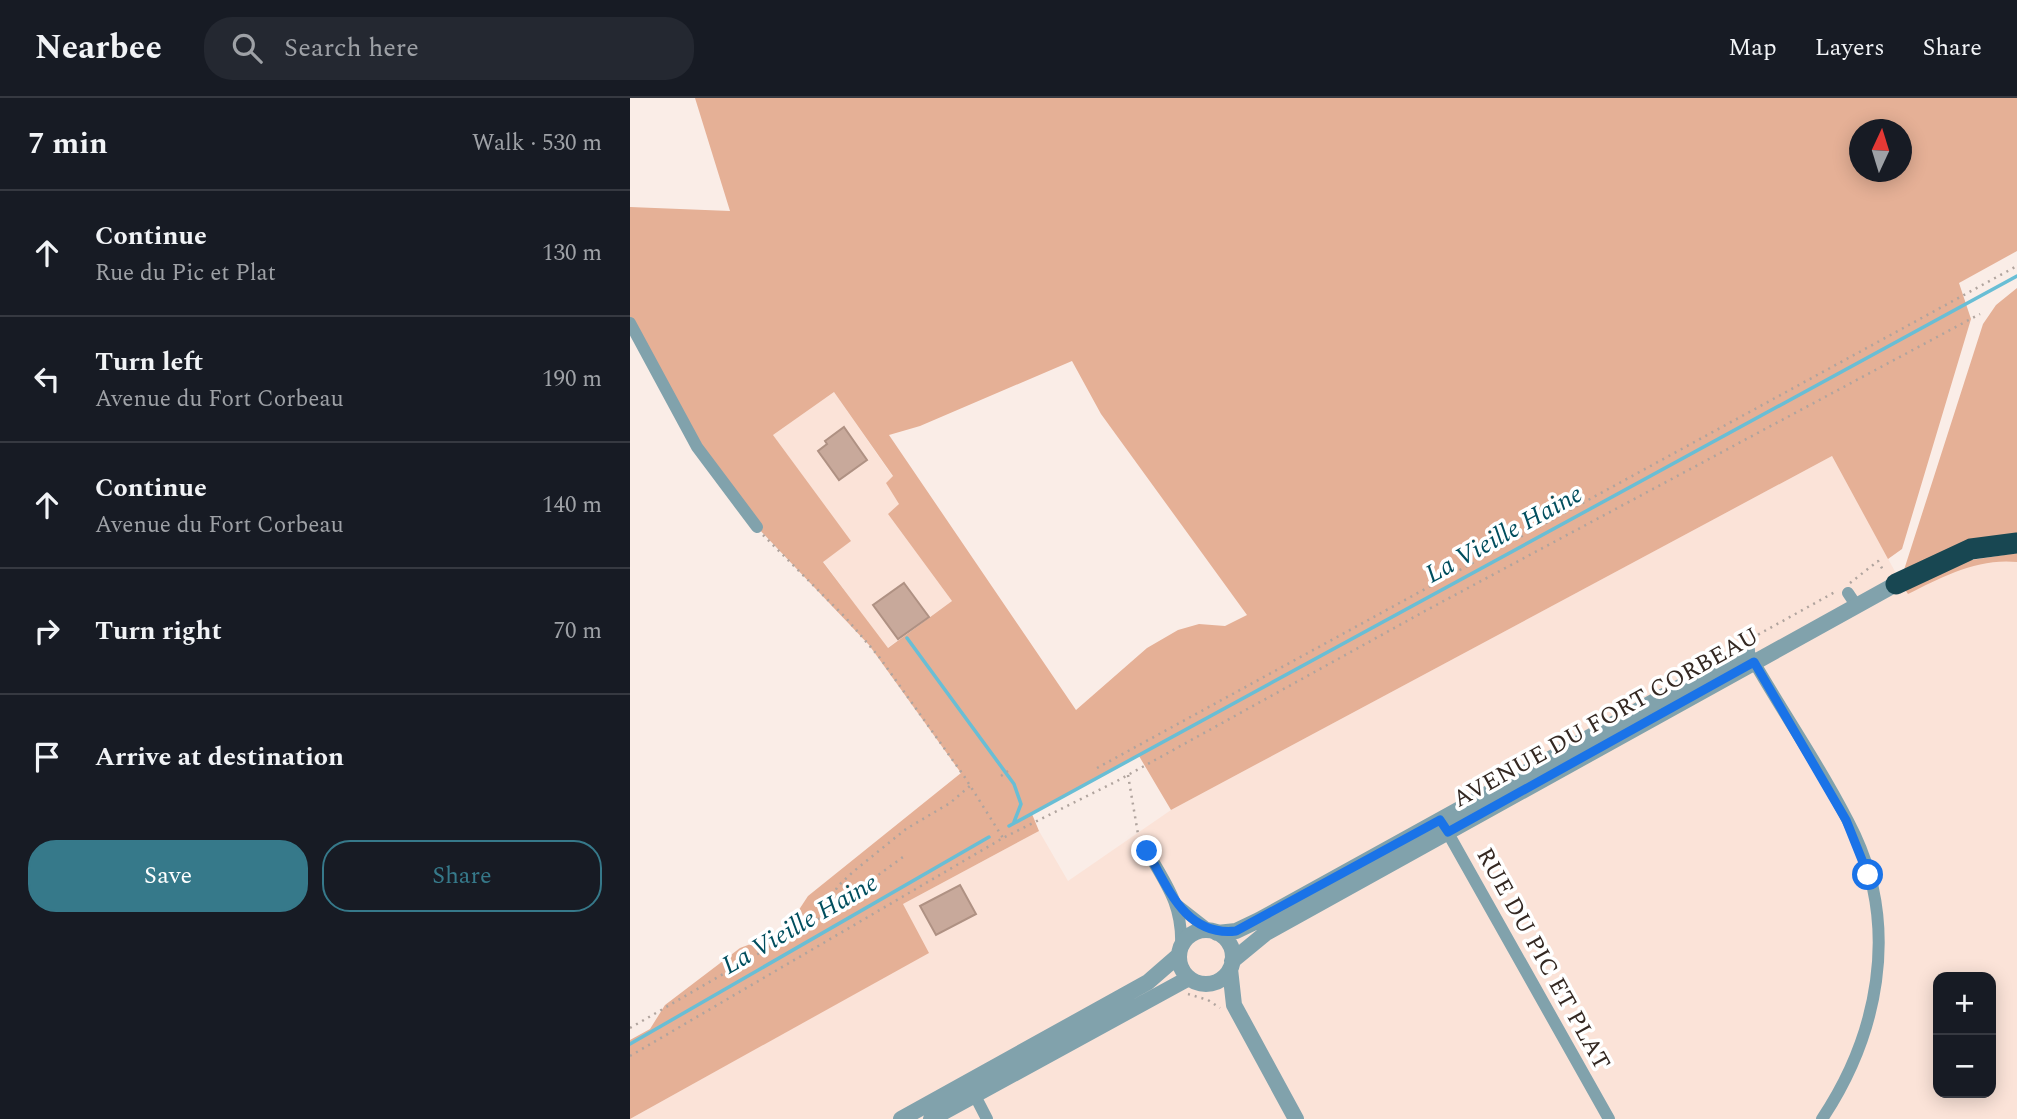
<!DOCTYPE html>
<meta charset="utf-8">
<style>
:root{--surface:#171b24;--page:#242831;--text:#f1f3f6;--muted:#9ea1a6;--line:#363941;--accent:#36798a}
body{margin:0;font-family:Spectral,serif;background:var(--page);color:var(--text)}
.controls{position:absolute;right:21px;bottom:21px;display:grid;overflow:hidden;border-radius:14px;box-shadow:0 4px 18px #0003}
.controls button{width:63px;height:63px;display:grid;place-items:center;padding:0;border:0;border-bottom:2px solid var(--line);background:var(--surface);color:var(--text);font:35px sans-serif}
.compass{position:absolute;left:1219px;top:21px;width:63px;height:63px;border-radius:50%;background:var(--surface);box-shadow:0 4px 18px #0003;rotate:4deg}
.stop{position:absolute;width:21px;height:21px;margin:-16px;border:5px solid #1a73e8;border-radius:50%;background:#fff}
.stop.end{background:#1a73e8;border-color:#fff;box-shadow:0 2px 7px #0008}
.list{margin:0;padding:0;list-style:none}
h2{display:flex;justify-content:space-between;align-items:center;height:91px;margin:0;padding:0 28px;font-size:30px}
h2 small{font-size:23px;font-weight:400;color:var(--muted)}
.list li{display:grid;grid-template-columns:46px 1fr auto;gap:21px;align-items:center;box-sizing:border-box;height:126px;padding:0 28px;border-top:2px solid var(--line)}
.list b{display:block;font-size:26px;white-space:nowrap}
.list p{margin:0;font-size:23px;white-space:nowrap;color:var(--muted)}
.list em{font-size:23px;font-style:normal;color:var(--muted)}
.actions{display:flex;gap:14px;padding:21px 28px}
.actions a{flex:1;padding:16px 0;border:2px solid var(--accent);border-radius:28px;text-align:center;font-size:24px;color:var(--accent)}
.actions .main{background:var(--accent);color:#fff}
.icon{flex:none;width:38px;height:38px;fill:none;stroke:currentColor;stroke-width:2;stroke-linecap:round;stroke-linejoin:round}
.map{position:relative;flex:none;width:1387px;height:1021px;overflow:hidden}
header{display:flex;align-items:center;gap:42px;box-sizing:border-box;height:98px;padding:0 35px;background:var(--surface);border-bottom:2px solid var(--line)}
header strong{font-size:33px}
nav{display:flex;gap:38px;margin-inline-start:auto;font-size:24px}
.search{width:490px;height:63px;background:var(--page);display:flex;align-items:center;gap:18px;box-sizing:border-box;padding:0 24px;border-radius:28px;color:var(--muted);font-size:26px}
main{display:flex}
aside{flex:1;background:var(--surface)}
.map>svg:first-child{display:block}
.built{fill:#fbe3d8;fill-rule:evenodd}
.green{fill:#e5b096;fill-rule:evenodd}
.lines{fill:none;stroke-linecap:round;stroke-linejoin:round}
.stream{stroke:#69bed5;stroke-width:3.5}
.building{fill:#c8a99b;stroke:#af9183;stroke-width:2}
.path{stroke:#b0a49e;stroke-width:2.5;stroke-dasharray:2 5;stroke-linecap:butt}
.minor{stroke:#81a2ac;stroke-width:12}
.tertiary{stroke:#81a2ac;stroke-width:16}
.motorway{stroke:#184752;stroke-width:21}
.route{stroke:#1a73e8;stroke-width:9}
.labels{text-anchor:middle;dominant-baseline:central;stroke-width:7;stroke-linejoin:round;paint-order:stroke}
.street-label{font-size:24px;fill:#342822;stroke:#fff}
.water-label{font-size:26px;font-style:italic;fill:#004e5e;stroke:#fff}
</style>
<header>
<strong>Nearbee</strong>
<div class="search"><svg class="icon" aria-label="search" viewBox="0 0 24 24"><circle cx="10" cy="10" r="6"/><path d="M15 15l6 6"/></svg>Search here</div>
<nav><a>Map</a><a>Layers</a><a>Share</a></nav>
</header>
<main>
<aside>
<h2>7 min<small>Walk · 530 m</small></h2>
<ul class="list">
<li><svg class="icon" aria-label="ahead" viewBox="0 0 24 24"><path d="M12 20V5M6 11l6-6 6 6"/></svg><div><b>Continue</b><p>Rue du Pic et Plat</p></div><em>130 m</em></li>
<li><svg class="icon" aria-label="left" viewBox="0 0 24 24"><path d="M17 20v-9H6M10 6l-5 5 5 5"/></svg><div><b>Turn left</b><p>Avenue du Fort Corbeau</p></div><em>190 m</em></li>
<li><svg class="icon" aria-label="ahead" viewBox="0 0 24 24"><path d="M12 20V5M6 11l6-6 6 6"/></svg><div><b>Continue</b><p>Avenue du Fort Corbeau</p></div><em>140 m</em></li>
<li><svg class="icon" aria-label="right" viewBox="0 0 24 24"><path d="M7 20v-9h11M14 6l5 5-5 5"/></svg><div><b>Turn right</b></div><em>70 m</em></li>
<li><svg class="icon" aria-label="arrive" viewBox="0 0 24 24"><path d="M6 21V4h12l-3 4 3 4H6"/></svg><div><b>Arrive at destination</b></div></li>
</ul>
<div class="actions"><a class="main">Save</a><a>Share</a></div>
</aside>
<div class="map">
<svg width="1387" height="1021" viewBox="0 0 1387 1021">
<rect width="100%" height="100%" fill="#faede7"/>
<path class="built" d="M204,294L263,379L270,406L258,416L322,503L257,550L193,463L220,443L143,337Z
M1202,358L1274,490L1335,463L1387,455V1021H0L298,855L273,806L409,733L438,783L541,712ZM1308,879H1361V995H1308Z"/>
<path class="green" d="M65,0H1387V153L1329,185L1341,221L1272,451L1258,461L1202,358L541,712L509,658L402,716L409,733L273,806L299,855L0,1021V942L20,931L35,907L110,850L155,833L178,798L331,675L239,547L127,429L67,349L0,225V109L100,113ZM1230,32H1272V74H1230ZM442,263L471,316L617,517L595,528L569,526L548,532L517,550L446,612L259,337L290,328ZM204,294L263,378L256,385L269,406L258,416L322,503L258,550L193,464L221,443L143,337Z
M1387,190V438L1273,475L1353,226L1366,207Z
M1387,455V464C1347,460 1312,479 1278,496L1274,490L1335,463Z"/>
<g class="lines">
<path class="stream" d="M277,540L384,686L391,706L384,724
M379,728L1387,178
M0,946L359,739"/>
</g>
<path class="building" d="M214,329L237,362L209,382L188,353L197,346L195,343Z
M274,485L299,519L268,541L243,507Z
M330,787L346,816L306,837L290,808Z"/>
<g class="lines">
<path class="path" d="M133,437L216,520L250,560L334,678L373,740
M1220,485L1248,463L1253,472
M1122,540L1205,494
M467,670L1387,168
M498,677L508,736
M371,678L378,673
M192,818L273,759
M558,896L578,902L590,910
M0,930L190,820L208,788L224,773L276,731L320,705L340,688
M0,958L373,740L487,683L795,513L1350,216"/>
<path class="minor" d="M0,225L67,349L127,429
M1218,495L1226,507
M1120,557C1154,617 1195,675 1225,737C1269,832 1248,937 1192,1021
M814,728L979,1021
M517,753C537,787 553,808 551,849
M547,807L579,832
M341,990L357,1021"/>
<path class="tertiary" d="M549 859a27 27 0 1 1 54 0a27 27 0 1 1-54 0Z
M587,835L606,833L629,822L1117,552
M602,863L636,835L1266,486
M600,871L604,907L666,1021
M271,1021L518,884L549,857
M301,1021L559,880"/>
<path class="motorway" d="M1266,486L1341,451L1387,445"/>
</g>
<g class="lines">
<path class="route" d="M517,753C538,790 556,839 606,833L810,722L818,734L1124,564L1216,722L1238,777"/>
</g>
<g class="labels">
<g class="street-label">
<text transform="translate(976 620) rotate(-29)">AVENUE DU FORT CORBEAU</text>
<text transform="translate(913 861) rotate(61)">RUE DU PIC ET PLAT</text>
</g>
<g class="water-label">
<text transform="translate(874 436) rotate(-29)">La Vieille Haine</text>
<text transform="translate(170 826) rotate(-30)">La Vieille Haine</text>
</g>
</g>
</svg>
<div class="controls">
<button>+</button>
<button>−</button>
</div>
<svg class="compass" viewBox="-18 -18 36 36"><path d="M0-13l5 13h-10z" fill="#e53935"/><path d="M0 13l5-13h-10z" fill="#9ea1a6"/></svg>
<div class="stop" style="left:1238px;top:777px"></div>
<div class="stop end" style="left:517px;top:753px"></div>
</div>
</main>
